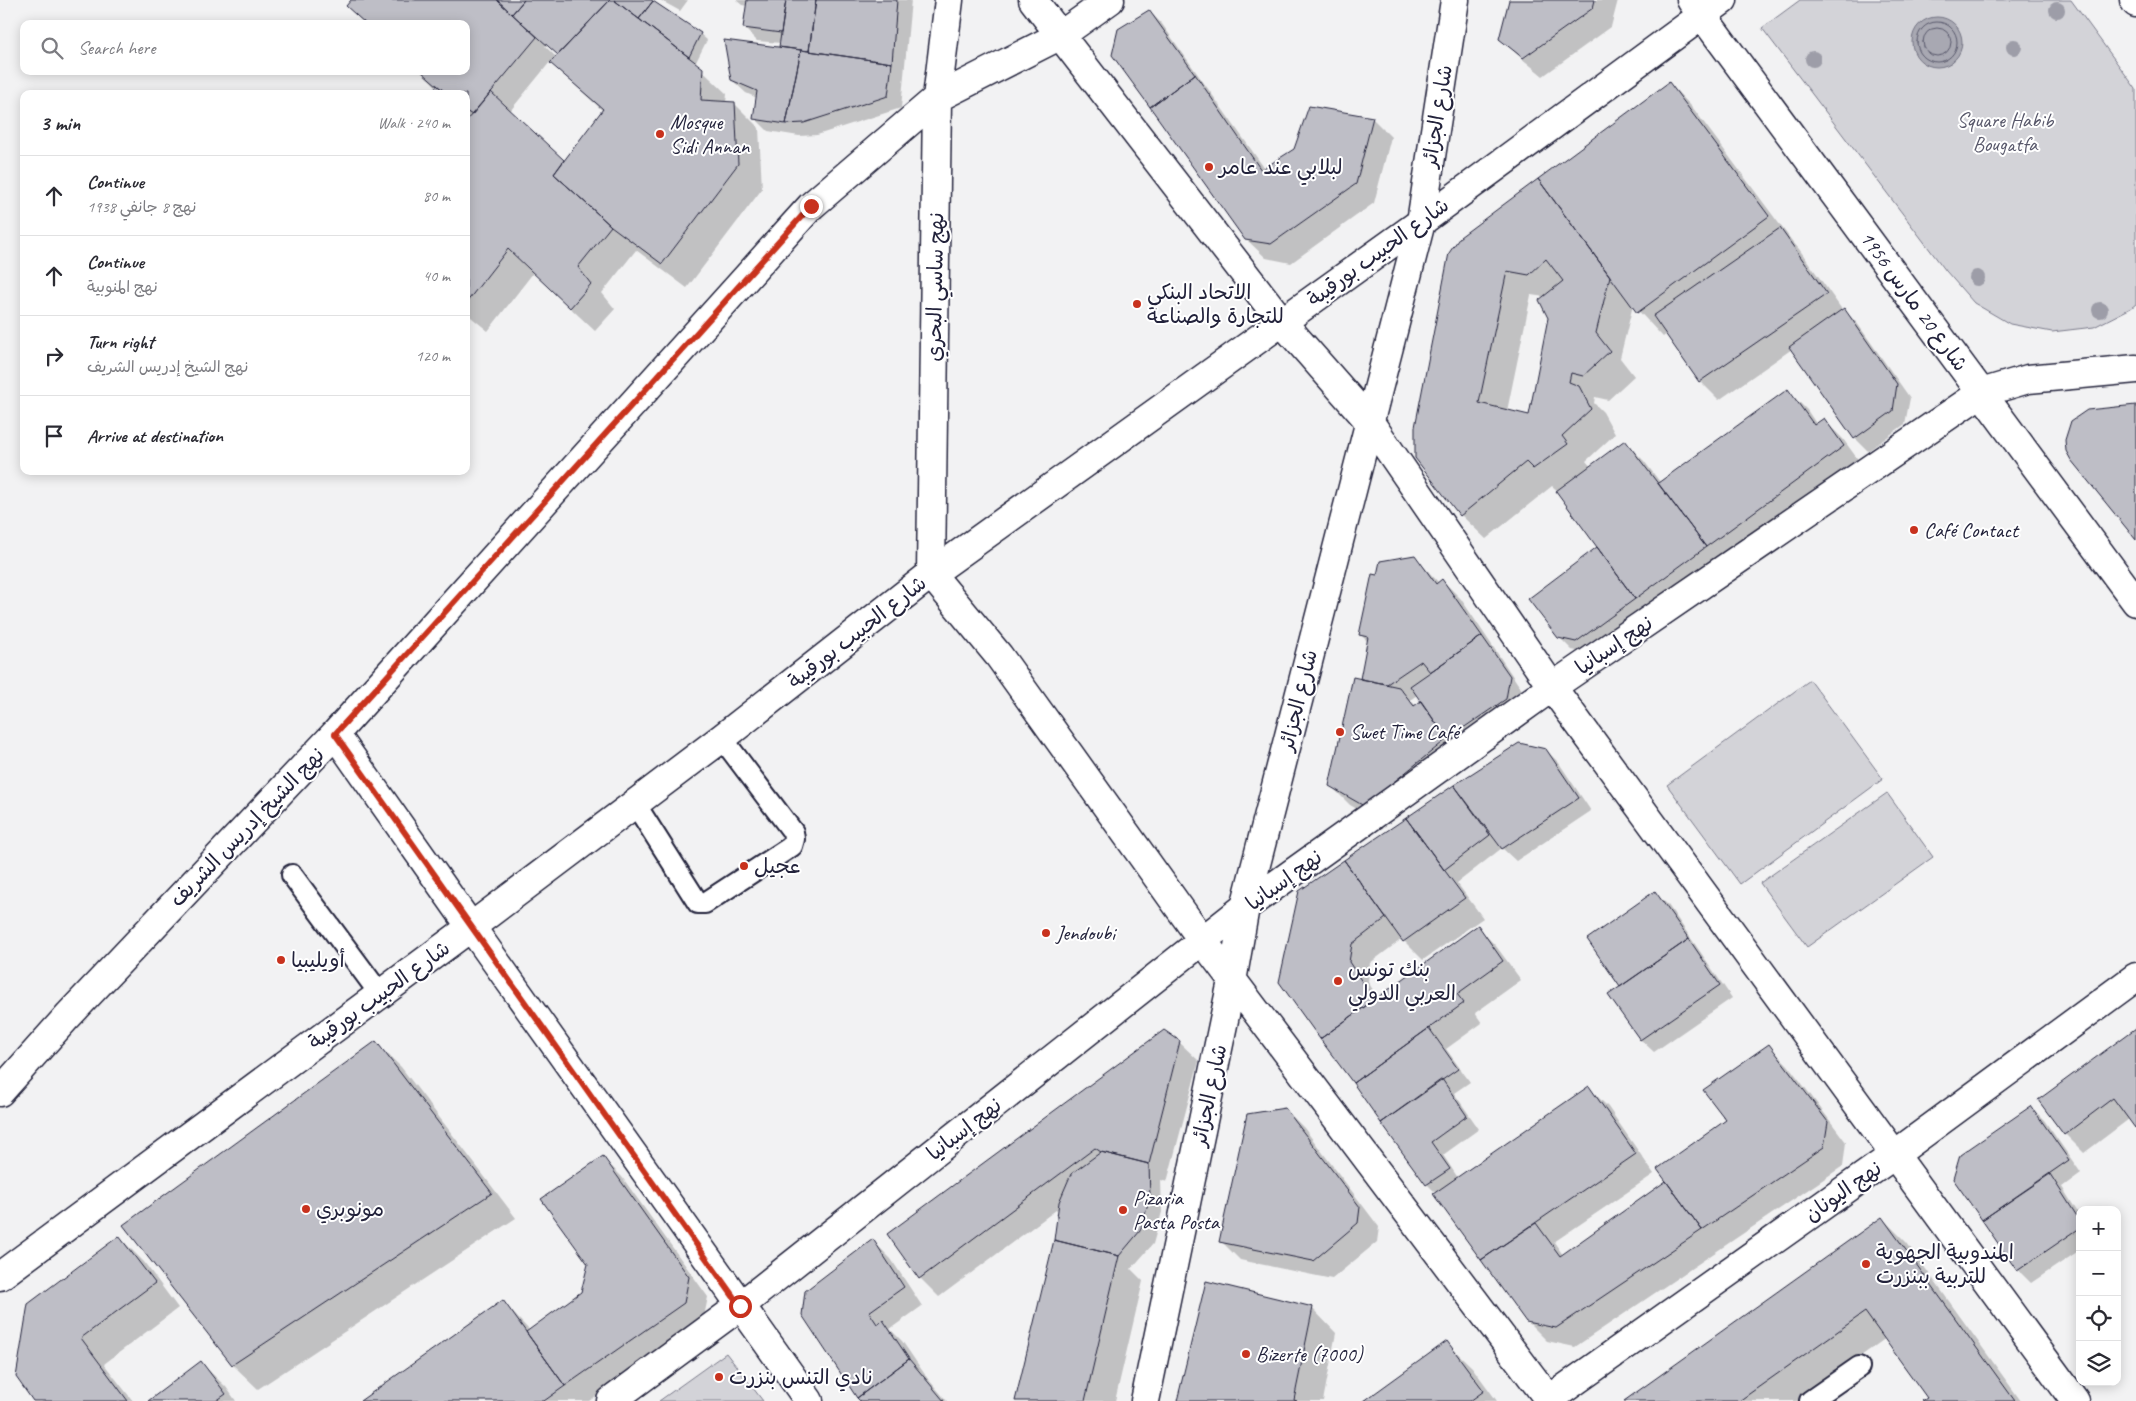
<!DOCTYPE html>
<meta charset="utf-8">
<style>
:root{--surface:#fff;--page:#f7f7f7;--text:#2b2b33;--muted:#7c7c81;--line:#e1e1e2}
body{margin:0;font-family:Caveat,"Playpen Sans Arabic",sans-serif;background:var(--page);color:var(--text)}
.controls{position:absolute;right:15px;bottom:15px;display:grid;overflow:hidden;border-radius:10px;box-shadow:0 2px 12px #0003}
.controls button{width:45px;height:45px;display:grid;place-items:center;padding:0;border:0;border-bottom:1px solid var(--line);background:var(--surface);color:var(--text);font:25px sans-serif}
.stop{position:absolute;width:15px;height:15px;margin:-11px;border:4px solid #c8321e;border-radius:50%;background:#fff}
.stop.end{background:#c8321e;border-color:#fff;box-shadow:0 1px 5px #0008}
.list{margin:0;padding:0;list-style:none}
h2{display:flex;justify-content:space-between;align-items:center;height:65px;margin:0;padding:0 20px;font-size:21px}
h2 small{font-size:16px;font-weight:400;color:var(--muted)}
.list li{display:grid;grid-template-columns:32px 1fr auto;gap:15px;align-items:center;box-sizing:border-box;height:80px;padding:0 20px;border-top:1px solid var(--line)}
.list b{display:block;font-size:19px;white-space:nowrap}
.list p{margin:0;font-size:16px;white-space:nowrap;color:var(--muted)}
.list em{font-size:16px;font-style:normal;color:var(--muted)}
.icon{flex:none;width:28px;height:28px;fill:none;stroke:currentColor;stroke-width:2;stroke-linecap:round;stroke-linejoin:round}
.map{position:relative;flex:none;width:2136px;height:1401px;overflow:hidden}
.search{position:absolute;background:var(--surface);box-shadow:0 2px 12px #0003;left:20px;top:20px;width:450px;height:55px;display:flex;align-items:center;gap:12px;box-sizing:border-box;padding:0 18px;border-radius:10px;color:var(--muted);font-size:19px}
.panel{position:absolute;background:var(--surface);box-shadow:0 2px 12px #0003;left:20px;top:90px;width:450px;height:385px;border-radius:10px}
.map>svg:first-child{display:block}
.green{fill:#d3d3d8;stroke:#7a7a8a}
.water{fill:#a8a8b2;stroke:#727282}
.shadow{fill:#0003;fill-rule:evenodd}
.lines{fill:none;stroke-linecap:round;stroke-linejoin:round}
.shore{stroke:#58586b;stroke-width:1}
.building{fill:#bebec6;stroke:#22223b;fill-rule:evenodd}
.lane-casing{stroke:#22223b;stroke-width:24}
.street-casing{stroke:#22223b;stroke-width:31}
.secondary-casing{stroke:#22223b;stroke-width:31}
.primary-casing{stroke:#22223b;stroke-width:31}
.lane{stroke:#fff;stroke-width:20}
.street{stroke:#fff;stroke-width:28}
.secondary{stroke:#fff;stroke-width:28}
.primary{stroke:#fff;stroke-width:28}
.tree{fill:#9d9da8}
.route{stroke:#c8321e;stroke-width:6}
.poi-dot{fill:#c8321e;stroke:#fff;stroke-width:2}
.labels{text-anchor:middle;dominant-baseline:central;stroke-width:4;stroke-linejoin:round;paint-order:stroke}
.street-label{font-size:21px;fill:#22223b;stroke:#fff}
.park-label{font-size:21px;fill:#57576a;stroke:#fff}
.poi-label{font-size:21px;fill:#22223b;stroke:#fff;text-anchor:start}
</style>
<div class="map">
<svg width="2136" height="1401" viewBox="0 0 2136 1401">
<rect width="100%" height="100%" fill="#f2f2f3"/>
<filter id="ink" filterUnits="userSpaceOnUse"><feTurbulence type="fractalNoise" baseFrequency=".02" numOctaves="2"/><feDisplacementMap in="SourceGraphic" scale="10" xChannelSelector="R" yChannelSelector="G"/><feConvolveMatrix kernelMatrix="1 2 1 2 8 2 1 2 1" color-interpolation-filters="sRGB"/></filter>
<g filter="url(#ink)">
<path class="green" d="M1800,0H2071L2136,89V304L2131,308L2094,327L2052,332L2010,324L1974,303L1946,271L1762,28Z
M1810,680L1883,779L1740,884L1667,785Z
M1887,793L1933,857L1807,947L1760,883Z
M726,1353L763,1401H659Z"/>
<path class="water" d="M1912 42a25 25 0 1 1 50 0a25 25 0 1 1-50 0Z"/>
<path class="shadow" d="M353,0H646L700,34L707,40L695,64L727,94L726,103H734L759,128L762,189L687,288L636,250L602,293L615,309L595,331L533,273L488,331L466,313V94L437,87L420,71H466V24H365L347,6ZM547,45L559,56L557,58L545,46ZM550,62L603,111L564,162L510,111Z
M660,0H688L680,11Z
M736,0H911L901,108L817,135L799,136L768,131L755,118L757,98L746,93L732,80L780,49L781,43L757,41L744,28L748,6L742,5Z
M1510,0H1618L1611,27L1543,76L1520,57L1500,38Z
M1149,11L1162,24L1265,169L1372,118L1391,137L1374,203L1291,263L1266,258L1246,239Z
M1669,83L1693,108L1792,241L1799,249L1843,311L1844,310L1857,323L1910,398L1905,424L1868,451L1855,438L1792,349L1719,400L1700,381L1667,334L1663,337L1633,305L1620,358L1634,376L1608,400L1595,397L1594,403L1603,412L1615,434L1586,461L1591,467L1625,442L1644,461L1660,482L1788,391L1807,410L1817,425L1824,420L1843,439L1862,465L1590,654L1572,650L1559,637L1599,548L1559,492L1552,486L1486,539L1461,515L1450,254ZM1531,295L1545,297L1549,318L1530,417L1507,411Z
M1415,557L1439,583L1442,580L1461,599L1522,690L1518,711L1383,824L1350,805L1331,786L1361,681L1369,643L1361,635L1378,576ZM1417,695L1422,702L1416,706L1410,700Z
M1519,744L1546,750L1559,763L1591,811L1516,861L1502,848L1457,883L1483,918L1423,960L1402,939L1370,963L1368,982L1378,998L1477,927L1496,946L1521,980L1475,1013L1482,1023L1446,1049L1470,1082L1454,1093L1479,1129L1443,1155L1458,1178L1589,1088L1608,1107L1654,1174L1554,1242L1563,1255L1668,1181L1728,1121L1769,1046L1788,1065L1846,1142L1843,1166L1575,1347L1547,1341L1527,1321L1435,1194L1436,1193L1427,1184L1281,982L1406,819Z
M1655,893L1668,905L1732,998L1654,1052L1641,1040L1610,995L1622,987Z
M2136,1029V1127L2129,1119L2084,1153L2065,1134Z
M1179,1042L1199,1061L1167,1182L1161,1180L1162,1212L1153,1244L1131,1269L1143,1281L1115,1401H1016L1056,1240L1060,1207L939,1297L920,1278L889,1234Z
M376,1043L401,1067L516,1218L258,1389L233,1365L124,1225Z
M2031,1107L2044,1120L2081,1173L2062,1187L2080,1216V1250L2031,1283L2018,1270L1955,1179Z
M1285,1109L1304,1128L1379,1227L1377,1242L1332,1279L1240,1260L1221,1241Z
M603,1158L622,1177L708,1297L703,1322L589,1401H362L503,1302L530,1331L582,1293L589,1264Z
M1882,1218L1907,1243L2021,1401H1924L1928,1398L1886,1338L1798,1401H1626Z
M119,1237L144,1262L178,1308L104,1364L133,1401H35Z
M873,1241L891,1259L922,1306L890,1329L902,1341L928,1379L947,1401H861Z
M1312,1308L1336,1333L1323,1401H1179Z
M1447,1343L1472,1367L1497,1401H1366Z
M201,1363L226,1387L236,1401H150Z"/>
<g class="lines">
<path class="shore" d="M1917 42a20 20 0 1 1 40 0a20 20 0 1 1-40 0Z
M1923 42a14 14 0 1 1 28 0a14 14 0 1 1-28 0Z"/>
</g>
<path class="building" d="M351,0H497L537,37L472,115L466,111V94H447L421,71H466V24H366L346,6Z
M497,0H524L512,14Z
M524,0H610L558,55L512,14Z
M610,0H614L703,68L701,100L735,102L738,164L662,264L611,226L554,174L603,109L550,63Z
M614,0H651L653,1L639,19Z
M747,0H786L781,33L743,28Z
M786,0H816L809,51L779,47Z
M816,0H897L892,63L809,51Z
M1509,0H1595L1593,8L1523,58L1499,39Z
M653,1L701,33L689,57L639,19Z
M1149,10L1195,74L1150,107L1112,55L1118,29Z
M724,40L801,50L786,124L753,119L757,91L731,80Z
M801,50L892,63L888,96L804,123L786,124Z
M1195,74L1261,170L1294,149L1309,106L1373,117L1356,184L1271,244L1245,240L1150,107Z
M1669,82L1769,216L1637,313L1538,179Z
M437,85L447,94H430Z
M491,92L564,160L554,174L611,226L578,267L591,284L570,308L508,249L466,303V121Z
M1538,179L1610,276L1596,333L1610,351L1583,376L1571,373L1569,382L1579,386L1591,409L1562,436L1568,444L1533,469L1526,462L1460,516L1415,458V427L1449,253L1460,237ZM1546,259L1563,281L1539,300L1548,318L1529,415L1479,403L1507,271L1529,275Z
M1780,228L1827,294L1699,382L1653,316Z
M1844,308L1897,384L1893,411L1854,439L1789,347Z
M1788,389L1814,425L1824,418L1844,446L1706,547L1658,483Z
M2136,405V540L2071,460L2066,451L2065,440L2071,421L2087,410Z
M1625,440L1706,547L1635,599L1556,491Z
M1597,547L1635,599L1576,642L1558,638L1528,599Z
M1415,555L1436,584L1442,579L1482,636L1430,672L1421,661L1387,684L1360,679L1368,637L1359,635L1372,574L1377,575L1380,561Z
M1482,636L1510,676L1506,699L1447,739L1410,686Z
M1353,677L1399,687L1414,706L1421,701L1447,739L1364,806L1329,786Z
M1519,743L1546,749L1579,798L1502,849L1454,785Z
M1454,785L1490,835L1444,870L1406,818Z
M1406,818L1465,898L1403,942L1344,860Z
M1344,860L1386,918L1352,944L1349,962L1374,1000L1320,1039L1279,982L1299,891Z
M1655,891L1689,939L1620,987L1587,939Z
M1478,925L1503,961L1457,994L1464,1003L1353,1083L1320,1039Z
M1689,939L1720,985L1640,1040L1608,995Z
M1429,1028L1458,1069L1381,1123L1353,1083Z
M2136,1028V1127L2135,1128L2113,1098L2064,1135L2038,1100Z
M1164,1030L1180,1041L1149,1164L1101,1152L1095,1148L919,1279L887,1234Z
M376,1041L492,1193L232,1365L123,1225Z
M1769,1044L1828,1122L1824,1147L1702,1230L1657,1169L1726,1120L1703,1090Z
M1442,1079L1467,1116L1431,1142L1450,1169L1426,1185L1381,1123Z
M1589,1086L1636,1154L1481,1260L1433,1194Z
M2031,1106L2069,1160L1982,1220L1953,1179L1960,1155Z
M1285,1108L1360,1207L1358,1223L1313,1261L1219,1242L1247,1114Z
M1101,1152L1149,1164L1150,1198L1140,1231L1119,1256L1054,1240L1059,1202L1071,1174Z
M603,1156L689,1277L684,1303L565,1386L526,1332L581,1292L588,1264L541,1199Z
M2050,1174L2080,1221V1228L2017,1271L1982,1220Z
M1666,1181L1702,1230L1556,1328L1526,1322L1481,1260L1536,1223L1560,1256Z
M1882,1217L2015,1401H1922L1927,1398L1865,1312L1739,1401H1624Z
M119,1236L155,1283L81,1338L128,1401H33L16,1377L28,1304Z
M873,1239L904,1287L869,1312L877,1324L883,1320L909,1359L857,1398L802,1315L805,1291Z
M1054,1240L1119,1256L1085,1401H1015Z
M1206,1281L1313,1307L1294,1400L1297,1401H1177Z
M503,1300L565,1386L544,1401H360Z
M1447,1341L1484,1391L1470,1401H1364Z
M909,1359L944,1401H860L857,1398Z
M201,1361L226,1394L216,1401H148Z"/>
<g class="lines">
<g class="lane-casing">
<path id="lane" d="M634,802L698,903H705L792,846L794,839L793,832L722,738
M292,875L380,994
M1810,1401L1859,1367"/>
</g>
<g class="street-casing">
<path id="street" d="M949,0L937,98L931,574L999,656L1203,941L1550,1401
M1033,0L1282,322L1369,421L1552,687L2075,1401
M1691,0L1702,15
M2134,0L2136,3
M335,734L471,927
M0,1092L67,1017L335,734L811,206L937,98L1061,35L1110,0
M611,1401L740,1306L1245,907L1552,687L1981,393L2028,379L2136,369
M1145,1401L1232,981L1245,907L1421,222L1455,0
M1547,1401L1894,1155L2136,977"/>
</g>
<g class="secondary-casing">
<path id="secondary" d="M1702,15L2136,602
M471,927L722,738L931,574L1421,222L1723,0"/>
</g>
<g class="primary-casing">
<path id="primary" d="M0,1276L471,927L809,1401"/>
</g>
<use href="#lane" class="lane"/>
<use href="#street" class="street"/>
<use href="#secondary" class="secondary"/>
<use href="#primary" class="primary"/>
</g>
<g class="tree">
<circle cx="2057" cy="10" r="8"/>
<circle cx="2014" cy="47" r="8"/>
<circle cx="1813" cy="59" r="8"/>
<circle cx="1977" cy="278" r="8"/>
<circle cx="2100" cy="310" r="8"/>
</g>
</g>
<g class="lines" filter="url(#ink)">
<path class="route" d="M740,1306L335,734L811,206"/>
</g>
<g class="poi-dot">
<circle cx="660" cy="134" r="5"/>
<circle cx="1209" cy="167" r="5"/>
<circle cx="1137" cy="304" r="5"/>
<circle cx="1914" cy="530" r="5"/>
<circle cx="1340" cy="732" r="5"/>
<circle cx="744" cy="866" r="5"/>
<circle cx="1046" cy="933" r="5"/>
<circle cx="281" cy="960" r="5"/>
<circle cx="1338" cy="981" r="5"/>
<circle cx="306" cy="1209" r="5"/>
<circle cx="1123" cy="1210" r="5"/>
<circle cx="1866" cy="1264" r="5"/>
<circle cx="1246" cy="1354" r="5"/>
<circle cx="719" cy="1377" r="5"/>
</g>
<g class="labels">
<g class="street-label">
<text transform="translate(1437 116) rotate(-81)">شارع الجزائر</text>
<text transform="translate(1378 252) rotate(-36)">شارع الحبيب بورقيبة</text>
<text transform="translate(935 287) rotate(-89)">نهج ساسي البحري</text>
<text transform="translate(1914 301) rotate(54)">شارع 20 مارس 1956</text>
<text transform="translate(857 632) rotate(-38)">شارع الحبيب بورقيبة</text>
<text transform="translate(1614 645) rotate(-34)">نهج إسبانيا</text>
<text transform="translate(1298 700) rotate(-76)">شارع الجزائر</text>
<text transform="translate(247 827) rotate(-46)">نهج الشيخ إدريس الشريف</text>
<text transform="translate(1284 880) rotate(-36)">نهج إسبانيا</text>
<text transform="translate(379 995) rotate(-36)">شارع الحبيب بورقيبة</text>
<text transform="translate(1209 1095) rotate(-78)">شارع الجزائر</text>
<text transform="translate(964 1129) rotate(-38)">نهج إسبانيا</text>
<text transform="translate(1843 1191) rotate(-35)">نهج اليونان</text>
</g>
<g class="park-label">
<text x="2005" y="120">Square Habib<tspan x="2005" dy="24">Bougatfa</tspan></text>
</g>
<g class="poi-label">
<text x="670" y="122">Mosque<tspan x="670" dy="24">Sidi Annan</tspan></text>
<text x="1219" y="167">لبلابي عند عامر</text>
<text x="1147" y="292">الاتحاد البنكي<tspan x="1147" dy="24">للتجارة والصناعة</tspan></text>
<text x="1924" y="530">Café Contact</text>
<text x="1350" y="732">Swet Time Café</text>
<text x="754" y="866">عجيل</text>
<text x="1056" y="933">Jendoubi</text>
<text x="291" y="960">أويليبيا</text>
<text x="1348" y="969">بنك تونس<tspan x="1348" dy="24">العربي الدولي</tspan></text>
<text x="1133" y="1198">Pizaria<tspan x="1133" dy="24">Pasta Posta</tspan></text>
<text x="316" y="1209">مونوبري</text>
<text x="1876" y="1252">المندوبية الجهوية<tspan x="1876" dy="24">للتربية ببنزرت</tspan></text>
<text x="1256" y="1354">Bizerte (7000)</text>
<text x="729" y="1377">نادي التنس بنزرت</text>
</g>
</g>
</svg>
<div class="controls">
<button>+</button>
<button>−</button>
<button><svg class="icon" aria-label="locate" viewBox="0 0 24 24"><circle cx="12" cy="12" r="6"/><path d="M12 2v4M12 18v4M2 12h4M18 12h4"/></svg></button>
<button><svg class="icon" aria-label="layers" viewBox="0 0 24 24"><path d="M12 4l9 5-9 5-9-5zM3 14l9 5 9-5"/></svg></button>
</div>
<div class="stop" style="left:740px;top:1306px"></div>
<div class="stop end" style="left:811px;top:206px"></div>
<div class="search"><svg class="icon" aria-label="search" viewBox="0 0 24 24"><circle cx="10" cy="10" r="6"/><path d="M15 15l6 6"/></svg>Search here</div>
<section class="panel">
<h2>3 min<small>Walk · 240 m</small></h2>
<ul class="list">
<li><svg class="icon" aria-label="ahead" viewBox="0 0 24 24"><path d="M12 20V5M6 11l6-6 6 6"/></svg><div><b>Continue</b><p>نهج 8 جانفي 1938</p></div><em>80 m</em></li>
<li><svg class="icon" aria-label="ahead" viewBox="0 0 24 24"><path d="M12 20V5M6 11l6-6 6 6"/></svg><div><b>Continue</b><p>نهج المنوبية</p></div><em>40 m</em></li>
<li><svg class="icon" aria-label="right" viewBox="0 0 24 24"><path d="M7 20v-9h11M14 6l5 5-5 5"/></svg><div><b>Turn right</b><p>نهج الشيخ إدريس الشريف</p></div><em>120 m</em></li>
<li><svg class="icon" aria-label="arrive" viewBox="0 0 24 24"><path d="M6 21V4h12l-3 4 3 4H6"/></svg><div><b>Arrive at destination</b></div></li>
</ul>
</section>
</div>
